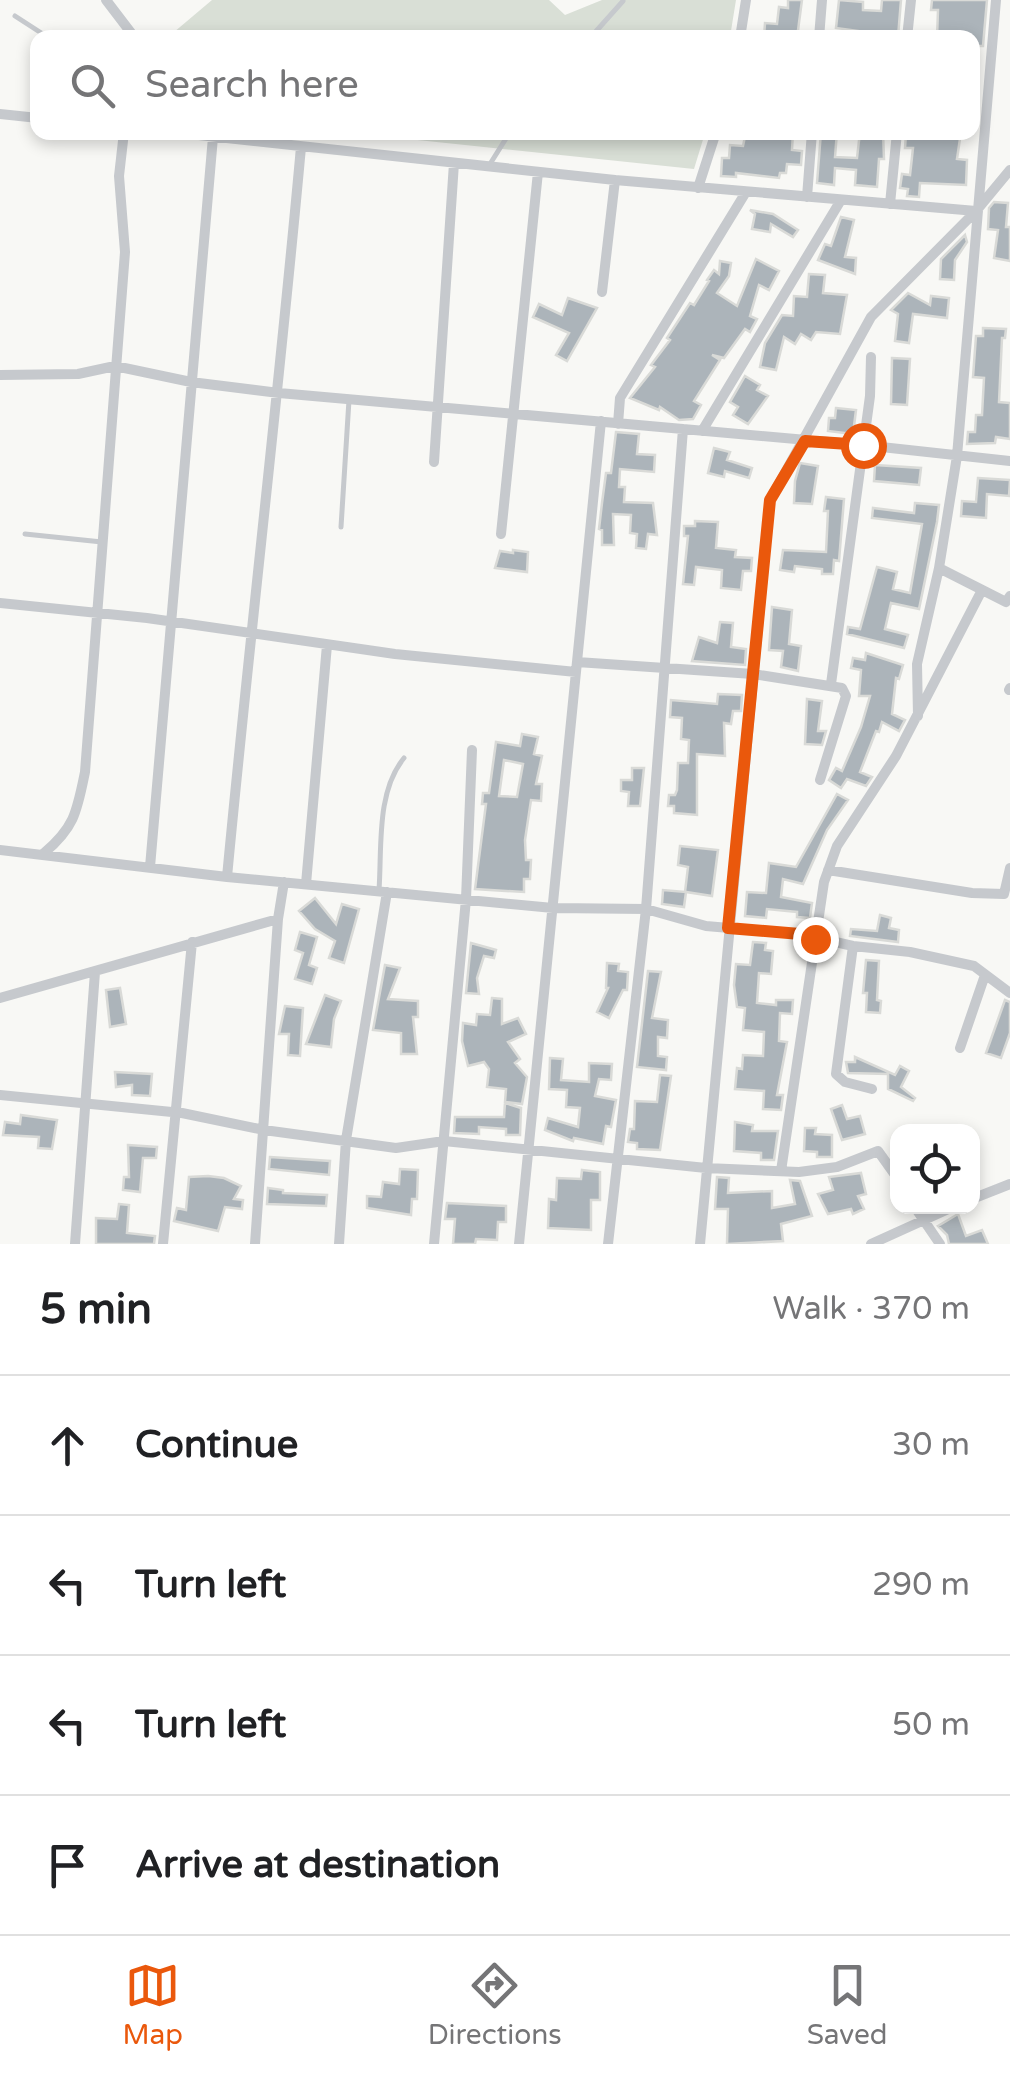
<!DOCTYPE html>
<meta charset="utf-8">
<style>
:root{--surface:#fff;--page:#f6f6f6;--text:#202124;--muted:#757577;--line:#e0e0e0;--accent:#ea580c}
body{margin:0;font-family:"Varela Round",sans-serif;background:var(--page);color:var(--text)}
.controls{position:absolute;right:30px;bottom:30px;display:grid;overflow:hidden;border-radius:20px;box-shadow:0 5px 15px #0003}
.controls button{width:90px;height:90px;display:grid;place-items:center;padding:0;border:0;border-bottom:2px solid var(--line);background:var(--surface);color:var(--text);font:50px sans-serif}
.stop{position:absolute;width:30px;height:30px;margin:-22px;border:8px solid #ea580c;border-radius:50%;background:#fff}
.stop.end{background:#ea580c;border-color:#fff;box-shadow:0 2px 10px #0008}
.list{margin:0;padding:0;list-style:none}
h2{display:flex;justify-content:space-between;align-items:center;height:130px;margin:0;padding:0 40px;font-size:42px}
h2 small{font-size:32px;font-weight:400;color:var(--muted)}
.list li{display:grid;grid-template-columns:65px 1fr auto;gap:30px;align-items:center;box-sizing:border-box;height:140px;padding:0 40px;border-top:2px solid var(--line)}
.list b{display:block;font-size:38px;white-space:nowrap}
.list em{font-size:32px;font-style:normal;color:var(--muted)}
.icon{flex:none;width:55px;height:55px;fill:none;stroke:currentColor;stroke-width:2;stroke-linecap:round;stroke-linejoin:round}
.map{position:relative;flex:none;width:1010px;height:1244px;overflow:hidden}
.search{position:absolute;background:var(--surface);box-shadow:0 5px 15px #0003;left:30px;right:30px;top:30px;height:110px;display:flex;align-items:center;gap:25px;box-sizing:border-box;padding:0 35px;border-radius:20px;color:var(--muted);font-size:38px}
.sheet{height:690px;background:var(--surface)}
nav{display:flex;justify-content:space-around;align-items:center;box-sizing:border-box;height:140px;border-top:2px solid var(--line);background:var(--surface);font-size:28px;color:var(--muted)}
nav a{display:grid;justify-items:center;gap:5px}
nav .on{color:var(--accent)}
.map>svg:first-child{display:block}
.green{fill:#d9dfd6}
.building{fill:#acb4ba;stroke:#d9dad7;stroke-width:2.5;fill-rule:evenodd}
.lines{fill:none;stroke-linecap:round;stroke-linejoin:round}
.lane{stroke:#c6c9cd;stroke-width:5}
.street{stroke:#c6c9cd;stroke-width:10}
.route{stroke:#ea580c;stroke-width:12}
</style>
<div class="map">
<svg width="1010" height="1244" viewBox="0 0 1010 1244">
<rect width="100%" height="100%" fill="#f8f8f5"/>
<path class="green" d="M212,0H549L565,15L602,0H736L730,37L167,38Z
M351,133H705L694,169Z"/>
<path class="building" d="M788,0H802L797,38H764L765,23L777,24L779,7L788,8Z
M839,0L863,2V10L881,11L882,0H901L898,37L873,38V33L836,28Z
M932,0H987L983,46H972V38H937L938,10H931Z
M746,132H793L792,150L802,151L801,165L787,164L786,173H780L779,178L736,173V177L721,176L722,158H729L730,145L743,146Z
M821,132H837L835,157L857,158L860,132H883L884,159H879L877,187L855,185L856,170L835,168L834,185L817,183Z
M949,132H961L957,159L967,160L966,185L920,183L919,197L907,196L908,189L900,188L902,174L910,175L913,148H905L906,134L949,137Z
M994,202L1008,203L1006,227H1010V261L994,258L998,230L988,229L989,208Z
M750,210L773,214L798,230L793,237L771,224L770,232L752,229L755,214Z
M841,217L854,220L845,257L856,258L855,274L818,260L825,244L831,246Z
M965,235L967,242L955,260L954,280L940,279L941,259Z
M756,259L779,271L769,290L759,285L750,316L757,319L750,332L745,329L724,358L712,355L720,360L694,401L701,405L693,419L679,420L660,407L659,410L630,398L655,367L651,365L670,340L667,338L690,303L694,305L709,281L707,280L714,270L719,274L720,261L731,263L729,276L717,293L737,306Z
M809,274L825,275L823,293L847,295L840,334L816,332L811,340L801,334L795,344L784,337L776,370L760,367L765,343L782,315L793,316L794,296L807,297Z
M908,293L930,305L931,296L949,298L947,318L913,314L909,343L895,341L898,314L891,310Z
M568,298L597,308L567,361L556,355L569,333L533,317L539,304L562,315Z
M983,328L1006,329L1005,338H1002L999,402L1010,403V439L996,437L995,443L967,444L968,432H975L976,415H982L984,378L973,377L976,336H983Z
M892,358L910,359L907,405L891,404Z
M745,376L760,385L757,390L768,396L748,424L733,415L738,407L730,402Z
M836,408L856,410L853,434L828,431L829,418H835Z
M616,432L639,434L637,454L655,455L654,472L620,469L619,487H625L624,502L653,503L657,535L648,534L646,549L636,548L637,534L630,533L631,515L613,514L614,545H602V530L599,529L602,503L606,473H611Z
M714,448L730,452L727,460L752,468L749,478L725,471L724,477L708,473Z
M800,463L818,466L812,504L794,503L795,481Z
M875,465L921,468L919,485L874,481Z
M978,478L1010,480L1009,496L987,494L986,518L961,516L962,501L976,502Z
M826,497L844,499L839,561L834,560L833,574H822V569L795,566L794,572L780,570L783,550L826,552L828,511H824Z
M915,503L939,505L937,522L919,609L891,603L885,629L908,635L904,648L847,634L848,627L860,629L877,567L897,572L893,589L910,593L922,524L872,518L873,508L914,513Z
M695,521L718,522L716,548L736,550L735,557L752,558L751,571H743L741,590L721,588L722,570L696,567L694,585L683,584L688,536H684V526H695Z
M513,550L528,552L527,572L495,568L500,551L513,553Z
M772,607L792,610L789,644L801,646L798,671L781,667L783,651L769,650Z
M720,622L733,623L731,647L746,649L745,665L692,661L699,637L717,643Z
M866,653L903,665L899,679L896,678L892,714L905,720L899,731L882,722L879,732L876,731L860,772L872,777L866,786L847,779L841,788L829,780L836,768L842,771L861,727L870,696H859L861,670L851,668L853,658L865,660Z
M718,694L742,695L741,711H733L731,724L724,723L725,756L697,754V815L674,813V806H668L669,795H675L677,790L678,763H688L689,740L681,739L682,718L670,717L671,700L717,704Z
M807,699L822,701L818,731H826L822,745L805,744Z
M522,734L538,737L534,754L542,756L536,784H542L541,801L531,800L525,840L526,860H531L530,879H524V892L475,889L486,804H482L483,793H489L496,742L520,746ZM504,760L523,764L517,797L499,796Z
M632,768H644L640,806H628L629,792L621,791V780H632Z
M837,794L848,800L827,830L803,884L783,879L781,897L812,903L810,918L797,917V912L767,909L766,918L745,916L747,892L766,893L769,863L796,867Z
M680,846L718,850L712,896L686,892L684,907L662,904L663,890L685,892L688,867L678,865Z
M315,898L336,924L342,904L359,909L344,963L329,958L335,941L315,929L299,911Z
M880,915L891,918L889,928L899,930L898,942L850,936L851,929L877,931Z
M300,932L317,937L309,965L317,968L312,984L295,979L303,953L295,950Z
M753,942L766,943L765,950L773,951L771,974L759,973L757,1003L776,1005V1000H793L792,1014L780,1013L779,1041L787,1042L777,1095H783L781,1110L763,1109L764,1091L735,1089L737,1068L742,1069L743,1055L763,1056L764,1032L743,1030L745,1008L737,1007L734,985L736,964L750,965Z
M471,943L496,950L494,958L484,956L477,978L479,994L466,993Z
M866,960L879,961L877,1000L881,1001L880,1013L866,1012L867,993H863Z
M607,963L619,964L618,971L628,972L627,990H623L609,1018L597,1012L608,988H606Z
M385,965L400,968L388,999L418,1001V1017H413L417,1054H401V1033L373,1030Z
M648,971L661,972L652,1018L668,1020L667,1038L658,1037V1056L667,1057L666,1070L637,1067Z
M120,988L126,1024L110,1027L106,990Z
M325,995L341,1001L334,1019L331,1047L306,1044Z
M492,998L502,999V1024L518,1018L526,1034L508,1042L520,1059L515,1063L527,1077L522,1104L505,1102L506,1089L487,1087L489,1069L484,1062L468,1066L462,1041L463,1023L476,1025L477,1014L490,1015Z
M1005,1000L1010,1002V1033L1001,1058L986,1053Z
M285,1006L303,1008L300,1056L288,1055L289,1034H279Z
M855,1057L895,1075L900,1066L909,1071L901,1087L915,1098L913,1101L888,1089V1074L848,1073L846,1062H855Z
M550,1058L563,1059L561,1080L589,1082V1063L612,1064L611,1080L599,1079L595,1096L616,1100L611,1127L606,1126L603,1144L574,1138L573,1141L545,1130L548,1118L578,1127L580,1108L566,1107L567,1090L549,1089Z
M115,1072L152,1074L150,1096L132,1095V1085L116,1087Z
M660,1075L671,1076L660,1150L637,1149V1143L628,1142L630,1129H634L635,1101L657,1102Z
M505,1103L521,1108L520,1135H506V1129L479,1127V1134L454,1133L455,1117H504Z
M842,1105L847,1119L860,1116L865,1134L842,1140L831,1109Z
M21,1115L57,1120L52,1149L38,1148L39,1137L3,1135L5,1122L20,1124Z
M735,1122L753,1125L752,1131H778L774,1160H761V1153L734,1151Z
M805,1128H816L815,1134L832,1135V1157H817V1152L804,1151Z
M128,1145L157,1147L156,1158H143L140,1192L123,1190L124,1177H129Z
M270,1157L330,1161L329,1175L269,1169Z
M400,1169L418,1170L417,1199H412L411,1215L367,1208V1196L381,1197L383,1182L399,1184Z
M582,1170L600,1172V1200H591V1230L548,1228L549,1199L556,1200L557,1178L581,1179Z
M861,1173L866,1194L858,1196L864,1209L853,1214L851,1209L828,1214L818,1194L833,1190L829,1177Z
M208,1176L224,1178L241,1186L234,1199L243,1200L242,1209L225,1207L218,1231L174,1221L177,1208L186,1210L189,1177Z
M717,1177L729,1178L728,1193L772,1191V1208L795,1204L790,1180L800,1181L812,1216L781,1224L783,1241L727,1244L728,1209H715Z
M268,1188L283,1190V1193L327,1195L326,1206L267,1204Z
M447,1203L506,1206V1222H498L497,1240L476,1239L475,1244H453L455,1219H445Z
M119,1204L129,1205L127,1233L155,1236L154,1244H96V1218L117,1219Z
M958,1214L966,1236L982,1230L988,1244H949L947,1235L938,1226Z"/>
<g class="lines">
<path class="lane" d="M15,16L49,38
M590,38L623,1
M490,164L510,132
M341,527L349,400
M25,534L102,542
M379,890C382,848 376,792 404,758"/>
<path class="street" d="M106,0L135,38
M740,38L746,0
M819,38L822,0
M907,38L911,0
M0,114L38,118
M171,132L615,180L976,211
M698,188L716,132
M807,197L812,132
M890,204L897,132
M602,292L615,180
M0,375L78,374L115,366L191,382L279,393L863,445L1010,461
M618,424L620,398L746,192
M702,431L841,200
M434,462L454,163
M501,534L538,172
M939,568L1006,602L1010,596
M0,603L147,618L395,654L576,672
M577,662L753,674L842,688L846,696L820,780
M831,684L870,396L871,357
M1009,690L1010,688
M918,716L917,664L939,568L957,456L996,0
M0,850L227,877L553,908L646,909L706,926L800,934L853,946L910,952L974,966L1010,993
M44,853C75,827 77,811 85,772L125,252L119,176L124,132
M150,867L213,137
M828,870L972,893L1004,894L1010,868
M227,877C250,633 279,391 301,147
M306,884L327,645
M853,946L836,1074L845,1082L872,1089
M0,998L278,919
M960,1048L985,975
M0,1095L182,1113L264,1130L396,1148L444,1141L706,1168L799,1172L837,1167L878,1151L898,1179
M781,1171L824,882L837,846L896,756L982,590
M972,1199L1010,1184
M914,1206L940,1244
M75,1244L95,972
M163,1244L192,942
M255,1244L278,919L284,882
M339,1244L346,1140L387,892
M434,1244L466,899L472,750
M519,1244L601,421
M608,1244L646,909L683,429
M700,1244L770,500L871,317L976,211L1010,170
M871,1244L955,1206"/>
</g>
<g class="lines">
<path class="route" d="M815,939L800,934L728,928L770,500L805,441L863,445"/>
</g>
</svg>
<div class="controls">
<button><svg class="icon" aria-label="locate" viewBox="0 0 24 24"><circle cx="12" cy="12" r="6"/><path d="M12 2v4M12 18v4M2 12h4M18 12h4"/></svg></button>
</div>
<div class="stop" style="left:863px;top:445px"></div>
<div class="stop end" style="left:815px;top:939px"></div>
<div class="search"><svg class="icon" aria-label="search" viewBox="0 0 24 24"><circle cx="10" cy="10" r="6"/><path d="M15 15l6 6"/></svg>Search here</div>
</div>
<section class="sheet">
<h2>5 min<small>Walk · 370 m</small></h2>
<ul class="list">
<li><svg class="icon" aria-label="ahead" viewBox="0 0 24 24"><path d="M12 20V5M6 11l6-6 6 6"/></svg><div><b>Continue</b></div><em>30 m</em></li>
<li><svg class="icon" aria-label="left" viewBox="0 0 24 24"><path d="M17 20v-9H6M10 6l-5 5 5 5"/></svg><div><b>Turn left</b></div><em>290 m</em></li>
<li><svg class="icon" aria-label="left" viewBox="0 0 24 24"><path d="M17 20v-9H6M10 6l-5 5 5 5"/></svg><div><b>Turn left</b></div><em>50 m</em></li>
<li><svg class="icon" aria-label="arrive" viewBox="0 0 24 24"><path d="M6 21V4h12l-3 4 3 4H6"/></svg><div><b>Arrive at destination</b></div></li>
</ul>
</section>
<nav>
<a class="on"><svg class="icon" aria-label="map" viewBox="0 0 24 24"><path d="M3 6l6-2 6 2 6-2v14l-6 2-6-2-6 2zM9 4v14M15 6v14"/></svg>Map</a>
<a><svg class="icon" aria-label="directions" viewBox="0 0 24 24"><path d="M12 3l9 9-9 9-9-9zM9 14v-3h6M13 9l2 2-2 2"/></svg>Directions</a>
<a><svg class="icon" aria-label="saved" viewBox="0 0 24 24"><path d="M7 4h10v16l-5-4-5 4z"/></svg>Saved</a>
</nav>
